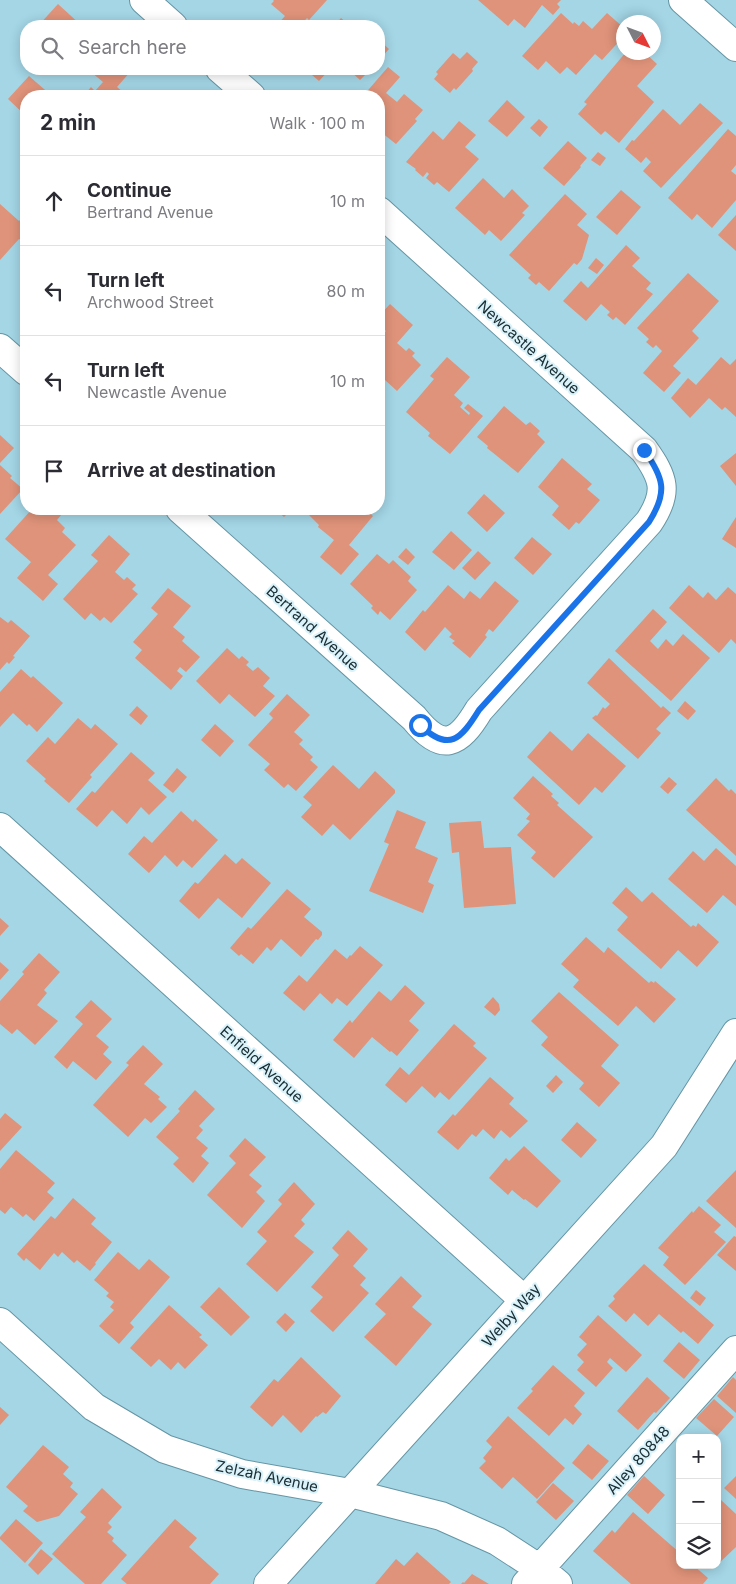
<!DOCTYPE html>
<meta charset="utf-8">
<style>
:root{--surface:#fff;--page:#f7f7f7;--text:#2b2b33;--muted:#7c7c81;--line:#e1e1e2}
body{margin:0;font-family:Inter,sans-serif;background:var(--page);color:var(--text)}
.controls{position:absolute;right:15px;bottom:15px;display:grid;overflow:hidden;border-radius:10px;box-shadow:0 2px 12px #0003}
.controls button{width:45px;height:45px;display:grid;place-items:center;padding:0;border:0;border-bottom:1px solid var(--line);background:var(--surface);color:var(--text);font:25px sans-serif}
.compass{position:absolute;left:616px;top:15px;width:45px;height:45px;border-radius:50%;background:var(--surface);box-shadow:0 2px 12px #0003;rotate:132deg}
.stop{position:absolute;width:15px;height:15px;margin:-11px;border:4px solid #1a73e8;border-radius:50%;background:#fff}
.stop.end{background:#1a73e8;border-color:#fff;box-shadow:0 1px 5px #0008}
.list{margin:0;padding:0;list-style:none}
h2{display:flex;justify-content:space-between;align-items:center;height:65px;margin:0;padding:0 20px;font-size:21px}
h2 small{font-size:16px;font-weight:400;color:var(--muted)}
.list li{display:grid;grid-template-columns:32px 1fr auto;gap:15px;align-items:center;box-sizing:border-box;height:90px;padding:0 20px;border-top:1px solid var(--line)}
.list b{display:block;font-size:19px;white-space:nowrap}
.list p{margin:0;font-size:16px;white-space:nowrap;color:var(--muted)}
.list em{font-size:16px;font-style:normal;color:var(--muted)}
.icon{flex:none;width:28px;height:28px;fill:none;stroke:currentColor;stroke-width:2;stroke-linecap:round;stroke-linejoin:round}
.map{position:relative;flex:none;width:736px;height:1584px;overflow:hidden}
.search{position:absolute;background:var(--surface);box-shadow:0 2px 12px #0003;left:20px;top:20px;width:365px;height:55px;display:flex;align-items:center;gap:12px;box-sizing:border-box;padding:0 18px;border-radius:20px;color:var(--muted);font-size:19px}
.panel{position:absolute;background:var(--surface);box-shadow:0 2px 12px #0003;left:20px;top:90px;width:365px;height:425px;border-radius:20px}
.map>svg:first-child{display:block}
.building{fill:#df937a}
.lines{fill:none;stroke-linecap:round;stroke-linejoin:round}
.minor-casing{stroke:#6595a4;stroke-width:30}
.minor{stroke:#fff;stroke-width:28}
.route{stroke:#1a73e8;stroke-width:6}
.labels{text-anchor:middle;dominant-baseline:central;stroke-width:4;stroke-linejoin:round;paint-order:stroke}
.street-label{font-size:15px;fill:#182c32;stroke:#daf2fa}
</style>
<div class="map">
<svg width="736" height="1584" viewBox="0 0 736 1584">
<rect width="100%" height="100%" fill="#a4d6e6"/>
<path class="building" d="M273,0H327L309,20L307,18L300,26H276L285,16L271,4L274,1Z
M478,0H561L557,4L560,7L553,15L542,5L525,28L514,19L508,26Z
M58,4L82,26H38Z
M561,13L573,24L574,22L579,26L583,21L592,29L607,13L624,28V36L602,60L595,54L576,75L567,67L560,74L546,61L538,70L522,56Z
M341,18L350,26H334Z
M379,40L389,49L379,60Z
M467,52L478,62L472,69L473,71L456,90L454,88L450,93L434,79L438,74L436,72L453,53L460,59Z
M626,52H644L657,64L637,86L654,102L619,143L605,131L601,135L578,114L587,104L584,102Z
M388,67L400,77L386,93L397,102L404,94L423,110L415,119L417,121L396,144L382,133L379,137V96H363Z
M95,69H129L131,71L117,87L123,92L121,95L122,96H89L86,93L91,87L95,91L103,82L91,72Z
M305,69H330L319,81Z
M339,69H371L360,80L348,69L344,73Z
M29,76L52,96H26V116L8,99Z
M507,100L525,117L507,137L488,121Z
M700,103L723,123L661,188L643,171L651,162L646,157L641,163L625,149L632,140L634,141L663,109L680,125Z
M539,119L548,127L540,137L530,128Z
M459,121L476,135L465,147L479,159L449,192L437,182L434,185L426,178L429,174L427,172L423,177L415,170L416,169L406,162L433,131L443,140Z
M728,129L736,136V165L731,171L736,175V200L712,228L697,214L692,220L668,198Z
M568,141L587,158L580,166L581,167L564,186L543,168Z
M598,152L606,158L600,166L591,160Z
M483,178L504,198L512,189L529,206L522,213L525,215L501,241L489,230L485,235L455,208Z
M621,190L641,207L617,235L596,217Z
M565,194L587,214L577,225L589,235L582,259L577,265L574,263L549,291L539,282L536,285L528,278L531,275L509,255Z
M0,204L19,221L20,220L26,226V234L21,240L19,239L0,260Z
M736,215V251L718,235Z
M626,245L640,258L632,266L651,283L646,289L653,294L625,325L616,317L613,320L607,315L610,312L601,304L586,321L563,301L581,281L588,288Z
M596,258L604,265L597,274L588,268Z
M688,273L719,301L692,331L699,338L673,366L681,373L664,392L643,373L662,351L656,345L653,348L646,342L649,339L637,328Z
M390,304L413,325L397,343L406,351L409,348L415,353L412,356L421,365L397,391L385,380L379,387V339L386,331L379,325V316Z
M447,357L470,377L454,395L463,403L460,407L469,415L470,413L464,408L468,404L483,416L450,454L428,436L430,433L406,412L434,379L430,376Z
M721,357L730,365L736,359V417L725,407L722,410L709,398L690,418L671,398L688,378L696,385Z
M504,406L526,425L530,422L540,431L537,434L545,442L518,473L487,448L488,446L477,437Z
M0,435L14,448L0,463Z
M736,453V486L720,466Z
M562,458L592,484L587,489L600,500L579,524L576,522L569,530L552,515L559,506L538,487Z
M0,465L12,476L10,478L23,489L0,514Z
M484,494L505,513L487,532L467,513Z
M32,509H66L57,520L65,528L62,532L76,545L48,575L58,584L43,601L17,578L31,562L5,539Z
M275,509H292L284,517Z
M314,509H365L373,516L349,545L359,554L341,575L320,557L334,540L318,527L319,525L309,515Z
M736,517V548L722,539Z
M451,531L472,550L454,570L432,552Z
M109,535L130,554L115,572L124,580L127,577L136,585L132,589L138,594L111,623L104,617L100,621L91,613L85,620L63,599L98,561L91,555Z
M532,537L552,554L533,575L514,558Z
M406,548L415,557L408,565L398,557Z
M478,551L491,563L475,580L462,568Z
M377,554L389,564L393,560L411,577L408,581L417,590L390,620L380,611L378,615L371,608L373,606L350,584Z
M495,581L519,601L493,632L489,629L485,635L487,637L470,658L452,643L455,641L449,637L452,634L445,627L425,651L405,632L423,610L425,612L448,585L464,599L470,591L480,599Z
M689,585L703,598L708,592L716,600L728,587L736,594V644L731,639L719,653L669,608Z
M168,588L191,606L173,627L185,637L182,641L200,657L186,672L180,667L177,671L183,676L171,690L135,658L142,650L133,642L158,614L151,608Z
M653,609L667,622L650,641L658,649L666,639L673,646L683,634L710,658L671,701L615,651Z
M0,617L8,623L11,620L30,636L13,656L15,657L9,664L7,662L0,670Z
M227,648L239,659L242,656L249,662L246,665L253,671L258,667L270,678L263,686L275,696L255,717L229,694L220,704L196,681Z
M609,658L661,708L663,706L671,713L656,729L661,733L638,759L592,718L596,715L597,716L603,707L605,709L610,704L587,683Z
M21,669L31,678L33,676L63,703L37,732L29,724L27,726L13,713L0,727V692Z
M287,694L310,715L294,732L303,740L299,744L313,757L310,760L318,767L296,791L288,784L284,788L264,770L270,764L248,745L273,718L269,714Z
M685,701L696,711L688,720L677,711Z
M137,706L148,716L141,725L129,715Z
M78,718L91,729L95,724L118,744L90,775L92,777L69,803L44,781L46,779L26,761L48,737L55,744Z
M215,724L234,741L220,757L201,740Z
M550,731L572,751L588,733L626,766L602,793L595,787L579,805L527,757Z
M131,752L155,773L148,780L167,797L149,815L141,807L127,824L112,810L97,827L76,809L92,791L95,793Z
M333,765L359,789L375,771L395,790V793L350,840L333,824L322,836L301,817L312,805L303,797Z
M177,768L187,777L173,793L163,785Z
M533,776L553,794L551,796L559,803L557,805L593,837L554,878L531,858L536,852L517,835L530,821L526,819L530,814L513,798Z
M669,777L677,784L668,794L660,787Z
M716,778L729,791L731,789L736,794V856L686,810Z
M397,810L426,822L415,848L438,858L428,882L434,885L423,913L369,891L389,844L384,842Z
M181,811L193,822L195,819L218,840L192,868L183,860L177,867L165,855L149,873L128,854L144,836L152,843Z
M481,821L484,848L511,847L516,904L464,908L459,852L452,853L449,823Z
M716,848L736,866V906L723,895L707,913L668,879L693,851L704,861Z
M225,854L236,864L242,858L271,883L242,918L218,898L199,919L179,901L195,882L198,884Z
M626,887L642,902L652,892L691,927L693,925L696,927L698,923L719,942L697,967L678,950L661,969L617,930L628,917L612,903Z
M287,889L311,909L304,917L322,932V935L318,940L316,939L301,957L281,939L271,951L267,947L253,964L241,954L239,956L230,948L248,927L251,929Z
M0,918L9,926L0,936Z
M586,937L604,953L608,947L649,983L651,981L654,983L655,981L676,999L654,1023L636,1006L618,1026L573,987L579,980L561,964Z
M360,946L383,965L347,1006L337,998L332,1004L320,993L304,1011L283,993L299,975L307,982L335,949L347,959L350,955L351,956Z
M39,953L60,972L44,990L47,993L37,1005L58,1021L35,1045L17,1029L12,1034L0,1024V1001L24,974L22,972Z
M0,962L9,970L0,980Z
M405,985L425,1003L409,1021L419,1030L397,1056L391,1051L390,1052L372,1037L354,1058L333,1040L350,1020L352,1023L379,991L391,1001Z
M559,992L619,1045L601,1066L620,1083L599,1107L579,1089L584,1083L541,1045L548,1037L531,1021Z
M493,997L499,1004L500,1010L495,1016L484,1007Z
M91,1000L112,1019L96,1036L109,1047L103,1054L112,1062L96,1080L73,1061L67,1069L54,1057L83,1024L75,1017Z
M454,1024L476,1043L473,1046L487,1058L449,1100L440,1092L435,1098L422,1086L406,1103L385,1085L400,1067L409,1075Z
M143,1045L163,1064L144,1084L160,1097L158,1099L167,1107L151,1123L145,1118L128,1137L93,1105L129,1065L126,1063Z
M556,1075L563,1082L553,1093L546,1086Z
M490,1077L514,1098L509,1104L528,1121L510,1138L501,1130L494,1139L483,1129L476,1137L472,1134L458,1150L437,1132L453,1114L455,1116Z
M195,1090L215,1109L199,1126L203,1130L196,1138L208,1148L201,1156L209,1163L193,1183L173,1164L179,1158L156,1137L180,1111L178,1109Z
M5,1113L22,1127L0,1151V1119Z
M577,1122L597,1140L581,1158L561,1140Z
M245,1138L266,1157L249,1175L262,1186L256,1192L265,1201L242,1228L207,1195L236,1163L229,1156Z
M524,1146L561,1181L537,1208L525,1199L524,1200L512,1190L508,1195L489,1178L506,1158L509,1161Z
M16,1150L55,1183L47,1192L54,1198L34,1221L26,1214L23,1217L11,1207L5,1214L0,1210V1169Z
M736,1170V1228L706,1201Z
M294,1182L315,1204L301,1220L305,1224L294,1236L314,1252L277,1292L246,1264L267,1241L257,1232L282,1204L278,1200Z
M73,1198L96,1218L91,1224L112,1242L95,1263L96,1264L90,1271L77,1260L74,1263L62,1252L58,1257L54,1253L40,1270L26,1258L24,1261L17,1254L51,1216L55,1219Z
M699,1206L721,1225L714,1232L726,1242L685,1285L663,1265L669,1257L658,1248L692,1211L693,1213Z
M348,1230L368,1249L353,1266L366,1278L360,1285L369,1293L333,1332L310,1311L323,1297L311,1287L339,1255L332,1248Z
M734,1236L736,1237V1271L717,1255Z
M118,1252L139,1270L149,1259L170,1277L130,1323L134,1327L119,1344L99,1326L114,1310L110,1307L114,1302L106,1296L109,1293L94,1280Z
M644,1264L714,1325L698,1344L683,1331L681,1333L659,1314L648,1326L634,1313L626,1322L608,1306L615,1299L613,1296Z
M401,1276L422,1296L412,1307L432,1324L396,1366L364,1337L386,1314L375,1304Z
M219,1287L250,1317L231,1336L200,1307Z
M696,1290L706,1298L700,1306L690,1298Z
M169,1305L202,1335L199,1337L208,1345L185,1369L178,1362L171,1370L159,1359L151,1367L130,1348Z
M285,1313L295,1322L286,1332L276,1322Z
M598,1315L642,1355L626,1372L610,1358L607,1362L613,1368L596,1387L577,1370L584,1362L577,1355L587,1344L579,1337Z
M679,1342L700,1360L684,1379L663,1361Z
M301,1357L341,1396L326,1414L323,1412L317,1417L316,1416L301,1433L283,1415L272,1427L250,1407L274,1379L278,1382Z
M553,1365L585,1393L574,1406L582,1414L573,1425L565,1418L549,1436L517,1408L533,1391L531,1389Z
M647,1377L670,1398L656,1413L654,1412L638,1430L617,1411Z
M733,1377L736,1380V1413L717,1396Z
M714,1399L734,1417L717,1436L696,1418Z
M0,1407L9,1415L0,1425Z
M508,1416L565,1468L537,1499L513,1477L502,1489L479,1468L486,1461L483,1458L492,1447L486,1441Z
M588,1444L609,1461L592,1480L572,1463Z
M43,1445L69,1467L63,1474L73,1483L70,1487L78,1494L59,1516L37,1522L23,1511L28,1506L6,1487Z
M644,1476L665,1495L648,1514L627,1495Z
M736,1476V1499L724,1488Z
M553,1483L574,1501L556,1520L536,1502Z
M102,1488L122,1507L108,1523L112,1527L107,1532L114,1538L112,1541L127,1555L101,1584H85L52,1554L86,1517L80,1512Z
M721,1500L736,1514V1547L717,1565V1505Z
M633,1512L680,1553V1565H693L708,1578L703,1584H631L593,1551L612,1530L615,1533Z
M16,1519L43,1543L25,1563L0,1539V1537Z
M175,1519L197,1538L189,1547L219,1574L210,1584H127L121,1579Z
M41,1549L53,1559L38,1575L28,1565Z
M417,1552L451,1582L449,1584H375L396,1559L404,1566Z
M472,1574L489,1584H461L463,1582L464,1583Z"/>
<g class="lines">
<g class="minor-casing">
<path id="minor" d="M144,0L173,26
M683,0L736,47
M220,69L251,96
M0,348L26,371
M180,509L414,718C442,753 458,745 479,710L649,522C669,492 664,478 644,450L379,211
M0,827L524,1300
M0,1322L94,1407L165,1449L242,1474L350,1493L441,1516L497,1541L540,1569L558,1584
M268,1584L664,1146L736,1033
M526,1584L736,1350"/>
</g>
<use href="#minor" class="minor"/>
</g>
<g class="lines">
<path class="route" d="M420,725C449,753 461,739 479,710L649,522C668,492 664,478 644,450"/>
</g>
<g class="labels">
<g class="street-label">
<text transform="translate(529 347) rotate(42)">Newcastle Avenue</text>
<text transform="translate(313 628) rotate(42)">Bertrand Avenue</text>
<text transform="translate(262 1064) rotate(42)">Enfield Avenue</text>
<text transform="translate(511 1315) rotate(-48)">Welby Way</text>
<text transform="translate(638 1460) rotate(-48)">Alley 80848</text>
<text transform="translate(267 1476) rotate(12)">Zelzah Avenue</text>
</g>
</g>
</svg>
<div class="controls">
<button>+</button>
<button>−</button>
<button><svg class="icon" aria-label="layers" viewBox="0 0 24 24"><path d="M12 4l9 5-9 5-9-5zM3 14l9 5 9-5"/></svg></button>
</div>
<svg class="compass" viewBox="-18 -18 36 36"><path d="M0-13l5 13h-10z" fill="#e53935"/><path d="M0 13l5-13h-10z" fill="#7c7c81"/></svg>
<div class="stop" style="left:420px;top:725px"></div>
<div class="stop end" style="left:644px;top:450px"></div>
<div class="search"><svg class="icon" aria-label="search" viewBox="0 0 24 24"><circle cx="10" cy="10" r="6"/><path d="M15 15l6 6"/></svg>Search here</div>
<section class="panel">
<h2>2 min<small>Walk · 100 m</small></h2>
<ul class="list">
<li><svg class="icon" aria-label="ahead" viewBox="0 0 24 24"><path d="M12 20V5M6 11l6-6 6 6"/></svg><div><b>Continue</b><p>Bertrand Avenue</p></div><em>10 m</em></li>
<li><svg class="icon" aria-label="left" viewBox="0 0 24 24"><path d="M17 20v-9H6M10 6l-5 5 5 5"/></svg><div><b>Turn left</b><p>Archwood Street</p></div><em>80 m</em></li>
<li><svg class="icon" aria-label="left" viewBox="0 0 24 24"><path d="M17 20v-9H6M10 6l-5 5 5 5"/></svg><div><b>Turn left</b><p>Newcastle Avenue</p></div><em>10 m</em></li>
<li><svg class="icon" aria-label="arrive" viewBox="0 0 24 24"><path d="M6 21V4h12l-3 4 3 4H6"/></svg><div><b>Arrive at destination</b></div></li>
</ul>
</section>
</div>
